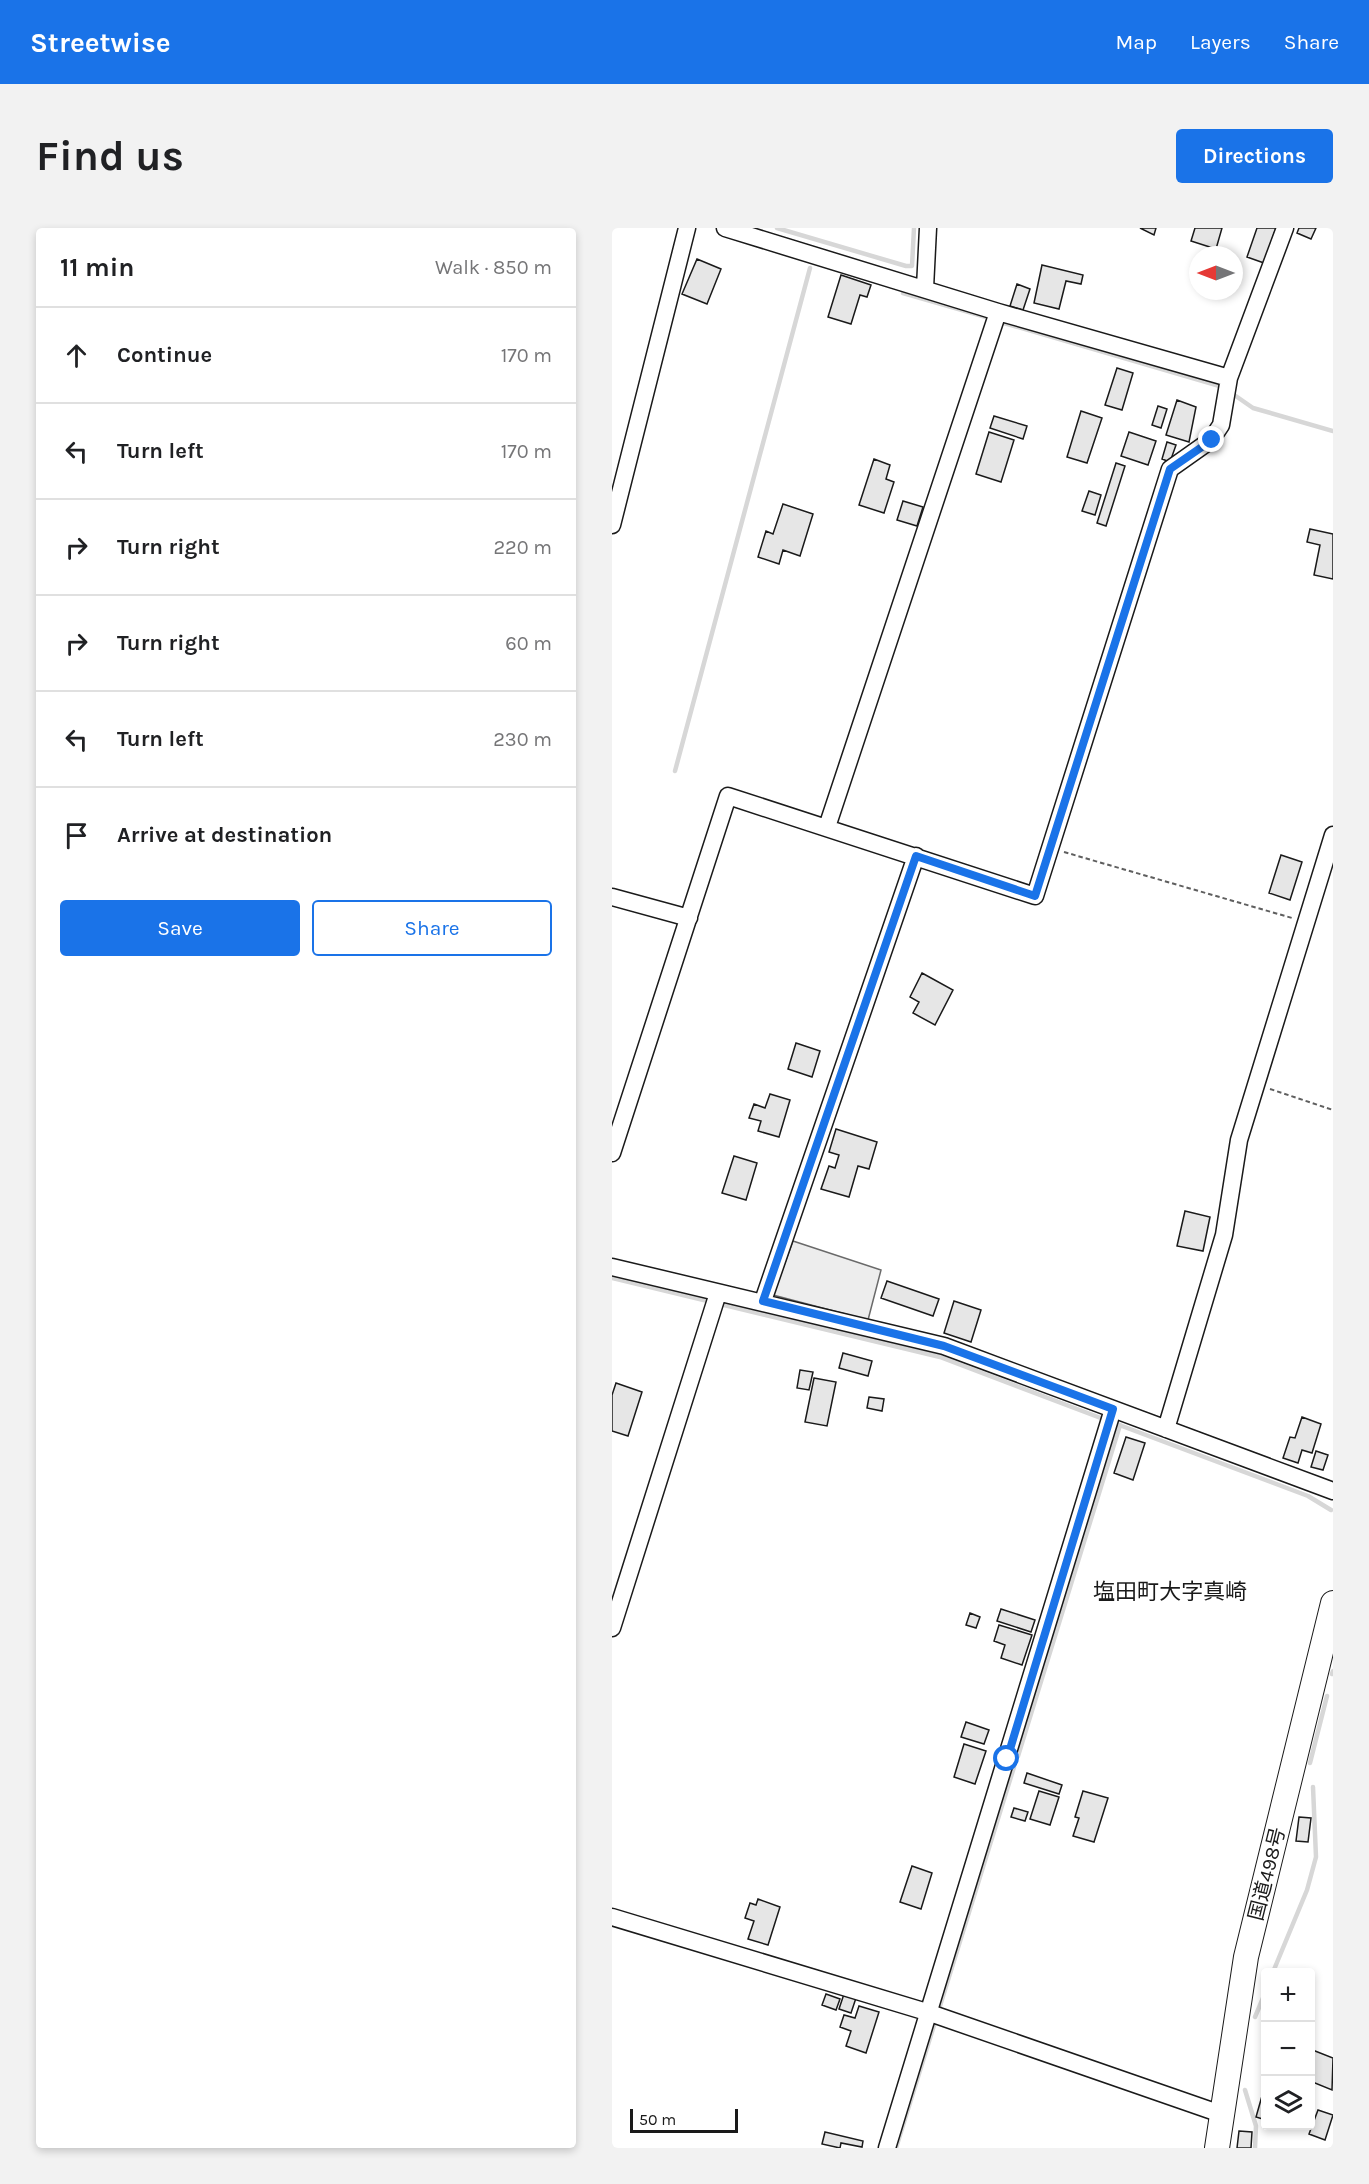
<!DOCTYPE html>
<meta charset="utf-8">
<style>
:root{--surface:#fff;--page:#f2f2f2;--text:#202124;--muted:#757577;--line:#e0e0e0;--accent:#1a73e8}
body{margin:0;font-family:Karla,"Noto Sans JP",sans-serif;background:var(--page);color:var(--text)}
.controls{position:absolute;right:18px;bottom:18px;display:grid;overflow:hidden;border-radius:6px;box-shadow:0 3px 9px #0003}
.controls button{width:54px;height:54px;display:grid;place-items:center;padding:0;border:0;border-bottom:2px solid var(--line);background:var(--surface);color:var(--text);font:30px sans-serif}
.compass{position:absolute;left:577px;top:18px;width:54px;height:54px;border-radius:50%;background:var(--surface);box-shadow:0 3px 9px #0003;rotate:270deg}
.scale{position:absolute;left:18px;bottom:15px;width:108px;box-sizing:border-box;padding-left:6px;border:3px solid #1a1a1a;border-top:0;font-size:16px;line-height:21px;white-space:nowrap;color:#1a1a1a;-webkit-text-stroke:4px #fff;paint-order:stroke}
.stop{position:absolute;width:18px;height:18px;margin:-14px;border:4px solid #1a73e8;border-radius:50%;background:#fff}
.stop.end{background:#1a73e8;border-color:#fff;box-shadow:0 2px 6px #0008}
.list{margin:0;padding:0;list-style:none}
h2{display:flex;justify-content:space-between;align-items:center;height:78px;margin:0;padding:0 24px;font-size:26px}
h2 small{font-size:20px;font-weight:400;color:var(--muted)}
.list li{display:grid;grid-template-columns:39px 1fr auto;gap:18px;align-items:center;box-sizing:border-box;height:96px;padding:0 24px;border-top:2px solid var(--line)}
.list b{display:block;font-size:22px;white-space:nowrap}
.list em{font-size:20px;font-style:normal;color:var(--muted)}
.actions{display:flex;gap:12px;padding:18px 24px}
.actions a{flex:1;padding:14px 0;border:2px solid var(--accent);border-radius:6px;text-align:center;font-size:21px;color:var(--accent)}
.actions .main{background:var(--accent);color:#fff}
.icon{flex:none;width:33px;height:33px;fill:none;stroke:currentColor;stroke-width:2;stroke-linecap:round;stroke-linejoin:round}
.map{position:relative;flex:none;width:721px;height:1920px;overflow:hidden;border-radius:6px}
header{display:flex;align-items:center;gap:36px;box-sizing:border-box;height:84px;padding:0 30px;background:var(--accent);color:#fff}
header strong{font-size:28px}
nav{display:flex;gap:33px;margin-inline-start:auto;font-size:21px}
.intro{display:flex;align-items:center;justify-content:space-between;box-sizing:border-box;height:144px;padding:0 36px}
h1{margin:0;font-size:42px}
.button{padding:15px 27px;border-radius:6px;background:var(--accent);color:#fff;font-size:21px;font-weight:700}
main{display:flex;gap:36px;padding:0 36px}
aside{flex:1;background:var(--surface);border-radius:6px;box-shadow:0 3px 9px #0003}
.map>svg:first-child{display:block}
.built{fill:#ededed;stroke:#6a6a6a;stroke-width:1.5}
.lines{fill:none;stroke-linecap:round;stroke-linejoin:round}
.stream{stroke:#d7d7d7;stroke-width:4.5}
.building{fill:#e6e6e6;stroke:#1a1a1a;stroke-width:1.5}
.minor-casing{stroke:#1a1a1a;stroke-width:19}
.highway-casing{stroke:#1a1a1a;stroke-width:26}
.path{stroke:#5f5f5f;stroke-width:2;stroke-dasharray:4.5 3;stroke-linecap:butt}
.minor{stroke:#fff;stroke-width:16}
.highway{stroke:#fff;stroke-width:24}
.route{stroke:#1a73e8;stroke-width:8}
.labels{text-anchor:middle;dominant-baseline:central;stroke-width:4.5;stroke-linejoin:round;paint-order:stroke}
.street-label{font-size:20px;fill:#1a1a1a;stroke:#fff}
.quarter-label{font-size:22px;fill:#1a1a1a;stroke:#fff}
</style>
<header>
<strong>Streetwise</strong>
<nav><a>Map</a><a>Layers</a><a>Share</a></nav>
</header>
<div class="intro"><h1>Find us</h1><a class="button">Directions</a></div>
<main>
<aside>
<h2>11 min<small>Walk · 850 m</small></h2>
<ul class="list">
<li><svg class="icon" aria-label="ahead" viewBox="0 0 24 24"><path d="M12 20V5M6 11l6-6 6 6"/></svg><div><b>Continue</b></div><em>170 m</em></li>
<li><svg class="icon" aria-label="left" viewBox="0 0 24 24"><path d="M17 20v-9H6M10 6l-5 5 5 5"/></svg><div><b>Turn left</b></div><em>170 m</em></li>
<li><svg class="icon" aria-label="right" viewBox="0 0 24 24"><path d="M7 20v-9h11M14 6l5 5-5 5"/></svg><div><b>Turn right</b></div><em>220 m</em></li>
<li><svg class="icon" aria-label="right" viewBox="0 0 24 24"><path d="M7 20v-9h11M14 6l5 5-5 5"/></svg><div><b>Turn right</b></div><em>60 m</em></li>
<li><svg class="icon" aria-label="left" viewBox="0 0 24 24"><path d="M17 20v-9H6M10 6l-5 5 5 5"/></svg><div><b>Turn left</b></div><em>230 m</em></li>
<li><svg class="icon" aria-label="arrive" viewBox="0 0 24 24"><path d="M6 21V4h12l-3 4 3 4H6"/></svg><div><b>Arrive at destination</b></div></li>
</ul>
<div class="actions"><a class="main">Save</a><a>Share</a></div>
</aside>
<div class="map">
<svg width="721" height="1920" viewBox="0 0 721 1920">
<rect width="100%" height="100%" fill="#fff"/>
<path class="built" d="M181,1013L269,1042L256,1092L161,1067Z"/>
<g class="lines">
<path class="stream" d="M165,0L294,38H300L302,0
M291,65L374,89
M392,95L611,159
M618,164L641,180L721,203
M63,543L198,40
M0,1050L328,1129L494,1192
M502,1195L696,1268L719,1282
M720,1446L721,1443
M406,1528L508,1197
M698,1535L715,1468
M661,1744L695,1662L704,1629L701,1559
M327,1781L402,1539
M643,1789L654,1763
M633,1862L644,1898L643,1920
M284,1920L323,1794"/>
</g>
<path class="building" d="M528,0H544L542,7Z
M583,0H610L604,21L579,13Z
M645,0H664L652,35L635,29Z
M687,0H704L699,11L685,5Z
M85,31L109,41L95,76L70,66Z
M430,37L471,47L469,56L454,53L447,81L422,75Z
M229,47L259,57L255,69L248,67L239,96L216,89Z
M405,56L418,61L411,82L398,78Z
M505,140L521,145L510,182L493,177Z
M565,172L584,179L577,214L554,207Z
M546,178L555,181L549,200L540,197Z
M469,183L490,190L475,235L455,229Z
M382,188L415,198L411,211L378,200Z
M377,204L402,212L389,254L364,246Z
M517,204L544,213L536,237L509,228Z
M555,214L564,217L558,234L550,231Z
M262,231L278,237L274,251L282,254L272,285L247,277Z
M504,235L513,238L494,298L485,295Z
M477,263L489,267L483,287L470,283Z
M291,273L311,279L305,298L285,292Z
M171,276L201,286L188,328L171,322L167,336L146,329L154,303L161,306Z
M698,301L721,306V351L702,347L708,317L695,314Z
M669,627L690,634L678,672L657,665Z
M310,745L341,762L323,797L301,785L307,774L298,769Z
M184,815L208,823L200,849L176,841Z
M158,866L178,872L167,909L146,903L149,893L137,890L142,876L153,880Z
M224,901L265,914L257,941L246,938L237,969L209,961L217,938L223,940L227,927L217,924Z
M122,928L145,935L134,972L110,965Z
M573,983L598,989L591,1023L565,1018Z
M275,1053L327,1071L321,1088L269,1070Z
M342,1073L369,1082L359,1114L332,1105Z
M231,1125L260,1133L256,1148L227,1140Z
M188,1142L201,1144L197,1162L185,1160Z
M202,1150L224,1154L215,1198L193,1194Z
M4,1155L30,1164L16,1208L0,1203V1167Z
M257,1169L272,1171L270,1183L255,1180Z
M690,1189L709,1196L700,1225L690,1222L686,1235L671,1230L678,1209L683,1210Z
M514,1209L533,1215L521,1252L502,1245Z
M704,1223L716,1227L711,1242L699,1239Z
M389,1381L423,1392L419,1404L385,1393Z
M358,1385L368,1389L364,1400L354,1397Z
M387,1397L420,1407L410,1437L389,1430L393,1417L382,1413Z
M354,1494L377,1502L372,1516L349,1509Z
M352,1516L374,1523L363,1556L342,1549Z
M415,1545L450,1557L447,1566L412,1555Z
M427,1563L447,1569L438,1597L418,1591Z
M471,1563L496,1570L482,1614L461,1608L467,1590L463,1589Z
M402,1580L416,1584L413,1593L399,1589Z
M687,1589L699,1590L696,1614L684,1613Z
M300,1638L320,1645L309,1681L288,1674Z
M146,1671L168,1679L156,1717L136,1711L142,1693L133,1690L138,1675L144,1677Z
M214,1766L228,1771L224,1782L210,1777Z
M232,1766L244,1770L239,1785L227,1781Z
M247,1778L267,1784L254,1825L234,1818L239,1803L228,1799L232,1787L243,1790Z
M698,1821L721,1830L720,1862L698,1853Z
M650,1868L654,1869V1892L644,1889Z
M706,1882L721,1887L713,1912L697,1906Z
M627,1903L640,1904L639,1920H625Z
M213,1904L251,1913L250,1919L229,1915L228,1920L210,1916Z"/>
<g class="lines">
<g class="minor-casing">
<path id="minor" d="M113,0L386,84L617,150
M313,60L316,0
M0,297L75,0
M215,599L386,84
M0,669L77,690
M0,925L116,568L423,668L558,241L599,212L609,197L617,150L673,0
M0,1039L332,1118L721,1263
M151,1073L304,628
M554,1201L612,1007L627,912L721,607
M0,1400L106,1065
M0,1689L318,1785L609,1886
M275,1920L501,1181"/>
</g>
<g class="highway-casing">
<path id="highway" d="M605,1920L634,1729L721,1375"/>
</g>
<path class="path" d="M452,624L680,690
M658,861L721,882"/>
<use href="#minor" class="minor"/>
<use href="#highway" class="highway"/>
</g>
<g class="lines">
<path class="route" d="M395,1531L501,1181L332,1118L151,1073L304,628L423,668L558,241L600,212"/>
</g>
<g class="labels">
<g class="street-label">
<text transform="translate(655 1646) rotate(-76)">国道498号</text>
</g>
<g class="quarter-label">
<text x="558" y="1364">塩田町大字真崎</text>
</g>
</g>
</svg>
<div class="controls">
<button>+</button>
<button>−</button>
<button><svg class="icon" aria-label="layers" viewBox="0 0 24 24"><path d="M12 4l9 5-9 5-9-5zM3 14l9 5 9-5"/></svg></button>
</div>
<svg class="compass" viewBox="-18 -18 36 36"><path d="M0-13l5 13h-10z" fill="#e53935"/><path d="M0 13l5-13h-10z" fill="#757577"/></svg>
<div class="scale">50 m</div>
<div class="stop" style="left:395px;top:1531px"></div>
<div class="stop end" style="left:600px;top:212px"></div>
</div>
</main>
